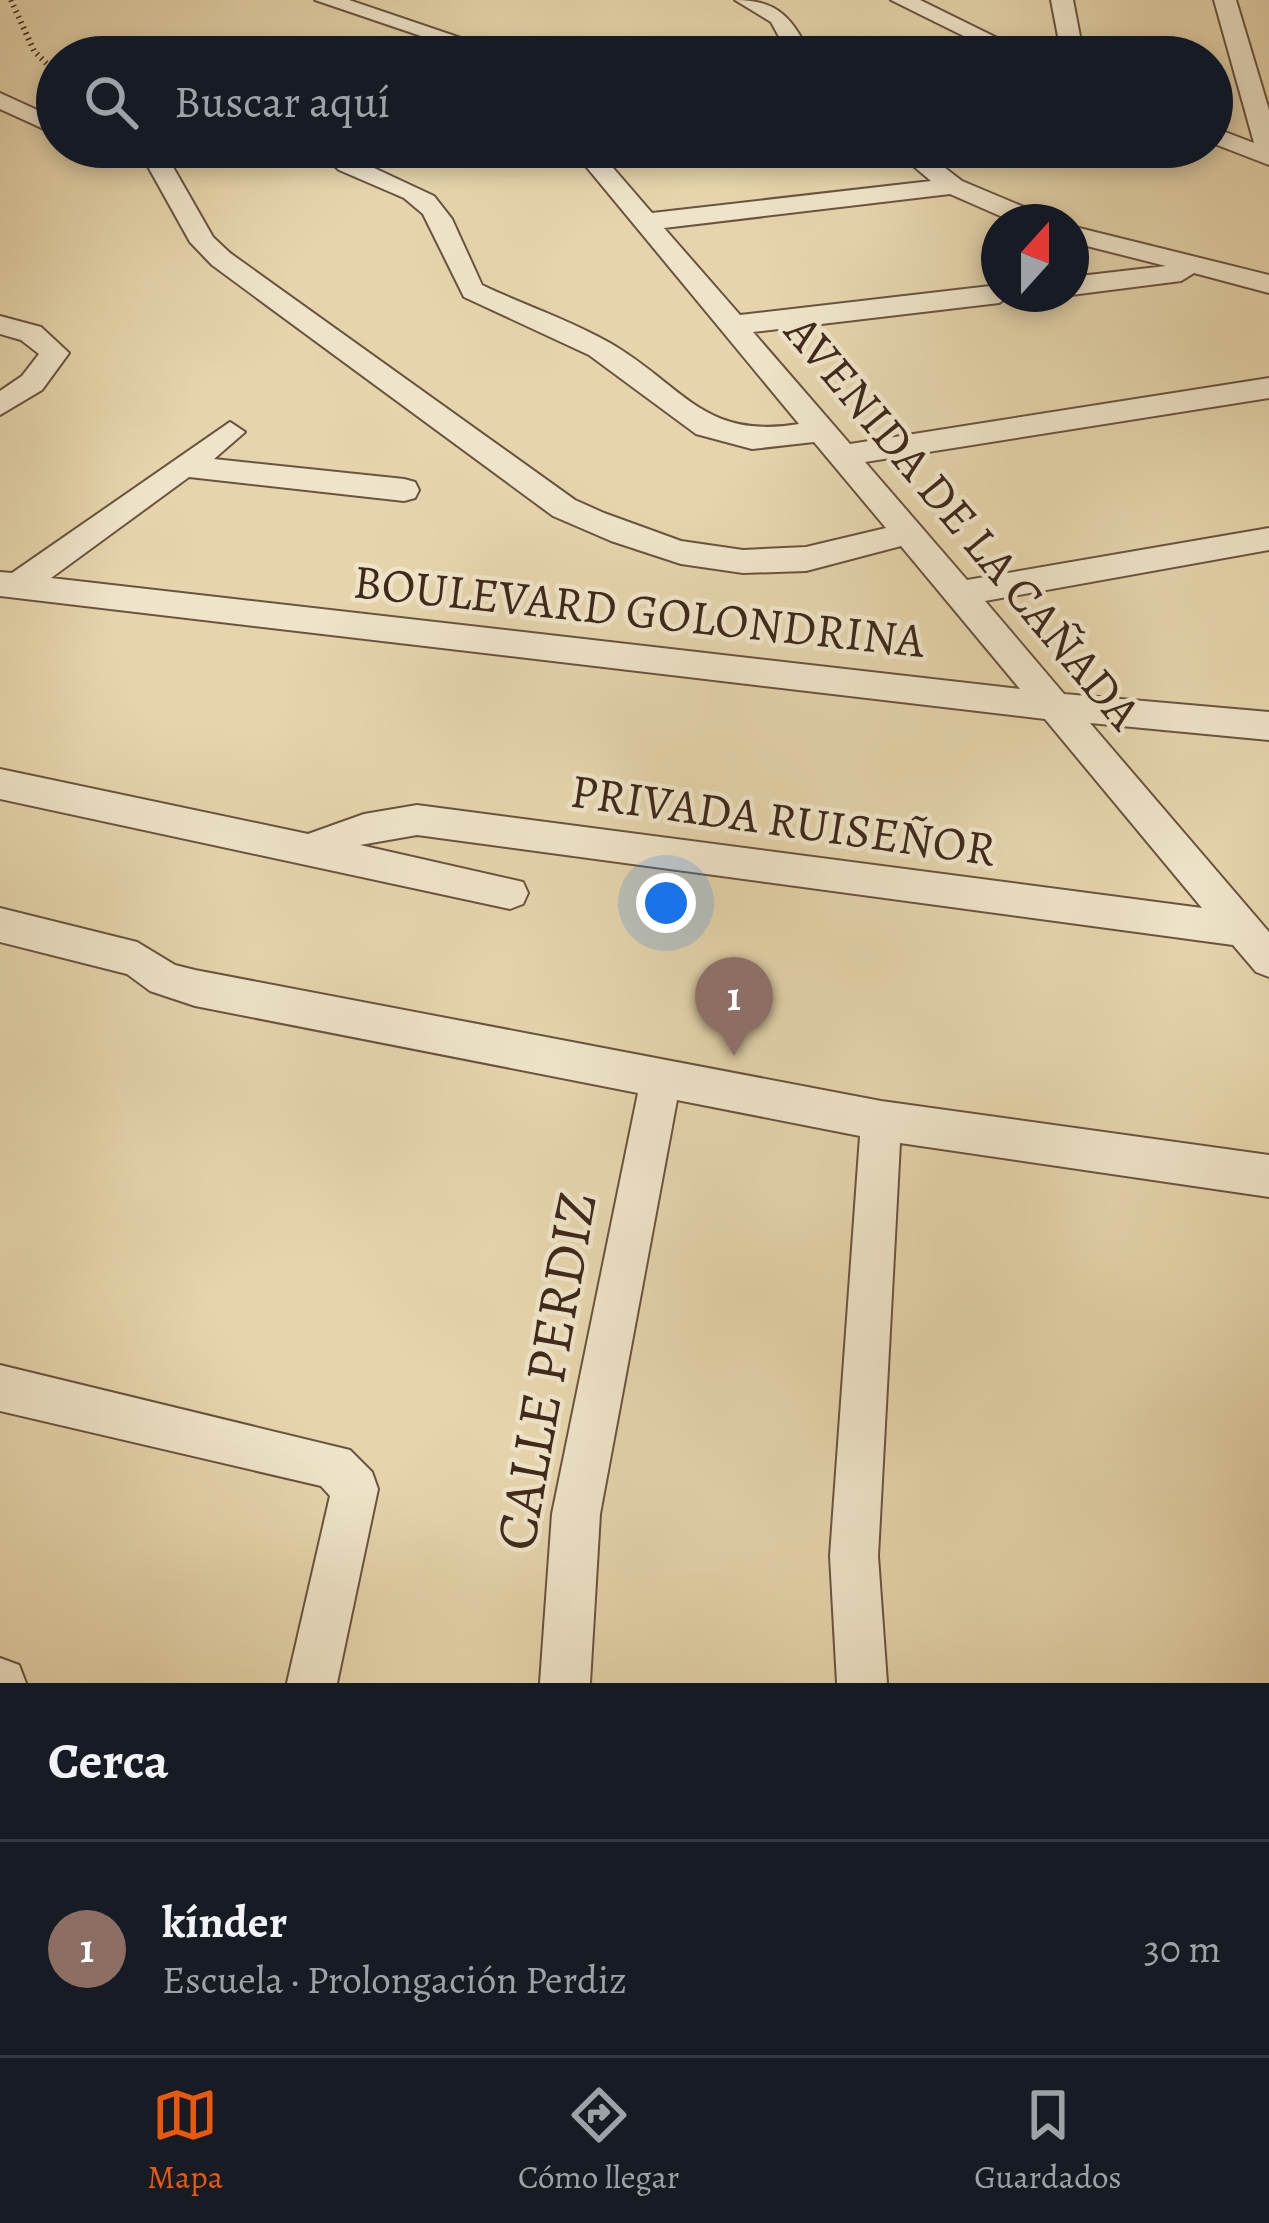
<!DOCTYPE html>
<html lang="es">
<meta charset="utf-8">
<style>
:root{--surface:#171b24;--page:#20242c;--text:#f1f3f6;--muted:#9ea1a6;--line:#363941;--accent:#ea580c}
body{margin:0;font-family:Alegreya,serif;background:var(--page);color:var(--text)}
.compass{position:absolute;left:981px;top:204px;width:108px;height:108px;border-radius:50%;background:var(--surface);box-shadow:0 6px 18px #0003;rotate:21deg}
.you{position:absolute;left:666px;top:903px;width:42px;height:42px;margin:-30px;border:9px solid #fff;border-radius:50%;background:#1a73e8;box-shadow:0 0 0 18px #1a73e833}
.badge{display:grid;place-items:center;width:78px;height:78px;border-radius:50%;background:var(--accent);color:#fff;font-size:39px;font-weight:700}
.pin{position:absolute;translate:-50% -99px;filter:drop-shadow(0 3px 6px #0008)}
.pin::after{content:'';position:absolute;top:63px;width:42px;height:36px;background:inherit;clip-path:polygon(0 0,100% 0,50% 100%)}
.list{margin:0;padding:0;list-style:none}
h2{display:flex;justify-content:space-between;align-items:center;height:156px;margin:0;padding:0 48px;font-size:51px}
h2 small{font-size:39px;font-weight:400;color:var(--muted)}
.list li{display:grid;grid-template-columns:78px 1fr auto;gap:36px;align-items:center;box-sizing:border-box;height:216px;padding:0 48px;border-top:3px solid var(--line)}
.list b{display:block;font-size:45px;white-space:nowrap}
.list p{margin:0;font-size:39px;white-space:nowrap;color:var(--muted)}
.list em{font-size:39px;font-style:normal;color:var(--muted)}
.icon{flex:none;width:66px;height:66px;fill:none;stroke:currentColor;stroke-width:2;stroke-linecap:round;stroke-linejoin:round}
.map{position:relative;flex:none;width:1269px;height:1683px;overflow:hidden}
.search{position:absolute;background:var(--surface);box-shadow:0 6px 18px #0003;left:36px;right:36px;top:36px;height:132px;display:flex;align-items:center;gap:30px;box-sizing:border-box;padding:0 42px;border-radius:66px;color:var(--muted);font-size:45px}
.sheet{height:372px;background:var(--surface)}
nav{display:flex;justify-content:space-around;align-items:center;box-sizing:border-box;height:168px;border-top:3px solid var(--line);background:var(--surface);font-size:33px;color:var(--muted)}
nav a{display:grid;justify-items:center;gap:6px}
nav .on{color:var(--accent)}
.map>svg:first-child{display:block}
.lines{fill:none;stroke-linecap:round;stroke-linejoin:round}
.street-casing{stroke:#69543f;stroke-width:4}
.path{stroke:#3f291b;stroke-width:6;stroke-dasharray:1.5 4.5;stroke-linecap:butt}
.street{fill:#efe4c9;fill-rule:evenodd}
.labels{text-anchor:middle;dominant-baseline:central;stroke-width:9;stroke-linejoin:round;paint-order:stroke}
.street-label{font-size:48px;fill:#3f291b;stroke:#efe4c9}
.near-street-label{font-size:57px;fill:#3f291b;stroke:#efe4c9}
</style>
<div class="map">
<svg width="1269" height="1683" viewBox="0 0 1269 1683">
<rect width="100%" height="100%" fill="#e6d5ac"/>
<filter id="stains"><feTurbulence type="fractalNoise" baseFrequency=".00167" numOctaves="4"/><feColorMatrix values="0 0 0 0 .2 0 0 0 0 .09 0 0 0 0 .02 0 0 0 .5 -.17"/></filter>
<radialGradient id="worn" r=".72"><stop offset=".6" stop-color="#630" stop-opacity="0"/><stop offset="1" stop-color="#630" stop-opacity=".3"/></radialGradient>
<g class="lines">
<g class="street-casing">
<path id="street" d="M315,0H349L517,57H483Z
M735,0C780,0 792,19 812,57H790L771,22Z
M891,0H920L1036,57H1006Z
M1051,0H1073L1084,57H1062Z
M1214,0H1236L1269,110V165L1212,143V127L1254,143Z
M0,93L57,119V135L0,109Z
M108,147H146L165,153L213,237L230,253L575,500L604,513L681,541L743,550L806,547L886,528L814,442L752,449L696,434L589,355L464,297L423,214L404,198L339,170L314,147H340L357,160L434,196L452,219L482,285C524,305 570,320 610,343C684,386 703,440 799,424L570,147H595L652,213L931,181L891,147H918L962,181L1045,216L1049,222H1014L950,194L664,228L740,315L999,285V294H1012L999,303L753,332L850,444L1269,378V398L865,462L967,580L1269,528V550L985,601L1064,694L1269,712V740L1090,723L1269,932V977L1256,972L1233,945L417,835L360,845L523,882L528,893L523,904L510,909L0,799V769L308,834L364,814L417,805L1202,908L1045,719L0,596V572L12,573L230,422L245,432L214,459L404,479L415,482L419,490L415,498L404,501L189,477L51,578L1020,689L901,546L806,571L743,573L681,564L611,541L553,516L212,265L190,242L146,163Z
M1071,226L1269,275V293L1194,273L1181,281L1071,295L1069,294L1071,277L1166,266L1071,242Z
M0,316L41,327L69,353L42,390L0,415V391L22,376L39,354L21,340L0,334Z
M0,908L137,942L175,965L195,970L881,1101L1269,1155V1197L900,1143L878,1556L887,1683H837L830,1556L860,1136L677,1100L600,1514L590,1683H540L552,1514L638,1093L195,1006L150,991L127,974L0,942Z
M0,1365L350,1450L372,1472L378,1489L337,1683H287L330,1496L321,1486L0,1411Z
M0,1658L19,1665L26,1683H0Z"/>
</g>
<path class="path" d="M11,0L34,51L57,74"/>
<use href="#street" class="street"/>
</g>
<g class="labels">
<g class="street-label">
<text transform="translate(963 522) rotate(50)">AVENIDA DE LA CAÑADA</text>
<text transform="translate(639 611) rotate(6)">BOULEVARD GOLONDRINA</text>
<text transform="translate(783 820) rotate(8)">PRIVADA RUISEÑOR</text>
</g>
<g class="near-street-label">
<text transform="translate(546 1371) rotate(-80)">CALLE PERDIZ</text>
</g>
</g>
<rect width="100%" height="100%" filter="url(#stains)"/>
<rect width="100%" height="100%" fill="url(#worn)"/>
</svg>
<svg class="compass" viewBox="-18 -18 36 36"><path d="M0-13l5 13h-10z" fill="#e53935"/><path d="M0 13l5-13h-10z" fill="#9ea1a6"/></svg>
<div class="you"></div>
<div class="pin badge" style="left:734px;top:1056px;background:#8d6e63">1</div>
<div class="search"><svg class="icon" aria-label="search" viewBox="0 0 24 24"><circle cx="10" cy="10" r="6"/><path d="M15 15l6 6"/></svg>Buscar aquí</div>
</div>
<section class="sheet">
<h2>Cerca<small></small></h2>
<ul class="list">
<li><span class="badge" style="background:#8d6e63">1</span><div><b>kínder</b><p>Escuela · Prolongación Perdiz</p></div><em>30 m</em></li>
</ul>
</section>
<nav>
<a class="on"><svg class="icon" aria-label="map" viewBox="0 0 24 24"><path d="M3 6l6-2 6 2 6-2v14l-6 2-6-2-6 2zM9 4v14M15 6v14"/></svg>Mapa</a>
<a><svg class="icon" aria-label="directions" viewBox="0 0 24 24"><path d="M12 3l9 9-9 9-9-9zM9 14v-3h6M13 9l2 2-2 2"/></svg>Cómo llegar</a>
<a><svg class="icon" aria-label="saved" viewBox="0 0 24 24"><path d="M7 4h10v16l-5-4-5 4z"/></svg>Guardados</a>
</nav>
